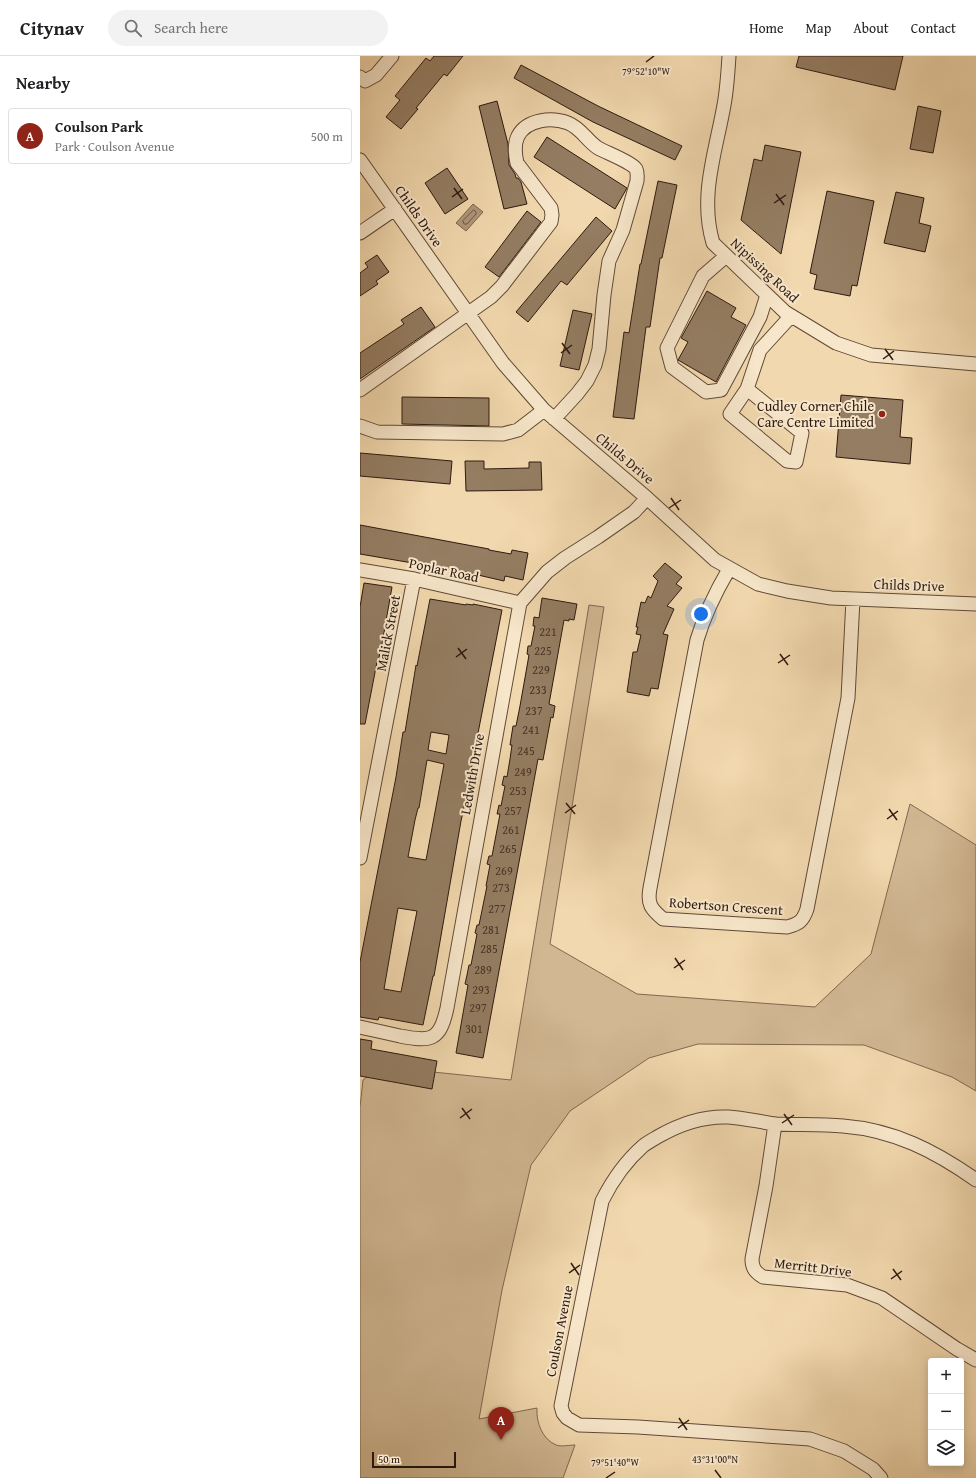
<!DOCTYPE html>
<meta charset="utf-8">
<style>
:root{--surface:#fff;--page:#f2f2f2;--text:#202124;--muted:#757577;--line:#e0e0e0;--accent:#8f2418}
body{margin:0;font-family:"Gentium Book Plus",serif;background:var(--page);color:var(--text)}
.controls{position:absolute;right:12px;bottom:12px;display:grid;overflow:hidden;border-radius:4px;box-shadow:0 2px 10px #0003}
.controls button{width:36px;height:36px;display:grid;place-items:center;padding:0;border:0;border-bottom:1px solid var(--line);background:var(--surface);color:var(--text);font:20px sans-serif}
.scale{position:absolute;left:12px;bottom:10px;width:84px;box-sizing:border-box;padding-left:4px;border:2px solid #2e1a0f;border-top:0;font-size:11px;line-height:14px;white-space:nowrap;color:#2e1a0f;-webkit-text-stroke:3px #f7e6ca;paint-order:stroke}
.you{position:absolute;left:341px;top:558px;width:14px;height:14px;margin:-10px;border:3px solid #fff;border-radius:50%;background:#1a73e8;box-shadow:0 0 0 6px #1a73e833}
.badge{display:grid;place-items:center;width:26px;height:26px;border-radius:50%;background:var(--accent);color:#fff;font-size:13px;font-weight:700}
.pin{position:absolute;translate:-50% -33px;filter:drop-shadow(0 1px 2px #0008)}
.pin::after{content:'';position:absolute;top:21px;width:14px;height:12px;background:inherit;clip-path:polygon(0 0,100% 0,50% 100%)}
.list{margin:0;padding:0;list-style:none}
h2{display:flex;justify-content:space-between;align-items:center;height:52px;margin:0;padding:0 16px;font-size:17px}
h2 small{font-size:13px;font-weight:400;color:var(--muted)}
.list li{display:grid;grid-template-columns:26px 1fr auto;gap:12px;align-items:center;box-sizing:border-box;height:56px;margin:0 8px 8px;padding:0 8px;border:1px solid var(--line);border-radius:4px}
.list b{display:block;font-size:15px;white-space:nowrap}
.list p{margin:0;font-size:13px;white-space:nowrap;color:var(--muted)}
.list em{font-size:13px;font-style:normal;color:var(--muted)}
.icon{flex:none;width:22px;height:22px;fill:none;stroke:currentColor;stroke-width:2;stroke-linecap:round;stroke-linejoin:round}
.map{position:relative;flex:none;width:616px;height:1422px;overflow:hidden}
header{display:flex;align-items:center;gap:24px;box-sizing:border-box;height:56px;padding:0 20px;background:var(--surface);border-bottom:1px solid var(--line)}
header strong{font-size:19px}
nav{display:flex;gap:22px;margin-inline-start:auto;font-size:14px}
.search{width:280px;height:36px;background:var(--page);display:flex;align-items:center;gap:10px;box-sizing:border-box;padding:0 14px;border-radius:22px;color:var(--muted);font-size:15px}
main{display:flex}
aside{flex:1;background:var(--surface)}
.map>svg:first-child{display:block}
.green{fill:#d1b893;stroke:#806951}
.water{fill:#af9778;stroke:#7b654e}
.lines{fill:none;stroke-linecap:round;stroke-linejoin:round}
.shore{stroke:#6e5844;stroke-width:1}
.building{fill:#947d62;stroke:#2e1a0f;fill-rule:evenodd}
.minor-casing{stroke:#5f4a37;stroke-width:15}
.minor{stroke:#f7e6ca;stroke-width:13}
.ticks{fill:none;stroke:#2e1a0f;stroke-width:1.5}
.poi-dot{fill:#8f2418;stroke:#f7e6ca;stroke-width:1.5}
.labels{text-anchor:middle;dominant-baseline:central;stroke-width:4;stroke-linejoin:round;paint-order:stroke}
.number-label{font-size:12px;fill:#483324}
.street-label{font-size:14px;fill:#2e1a0f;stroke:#f7e6ca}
.poi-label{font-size:14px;fill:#2e1a0f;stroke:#f7e6ca;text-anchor:end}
.ticks-label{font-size:10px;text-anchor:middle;fill:#2e1a0f;stroke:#f7e6ca;stroke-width:4;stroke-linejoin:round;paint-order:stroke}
</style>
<header>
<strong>Citynav</strong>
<div class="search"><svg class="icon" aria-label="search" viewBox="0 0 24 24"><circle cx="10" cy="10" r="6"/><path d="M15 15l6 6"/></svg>Search here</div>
<nav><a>Home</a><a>Map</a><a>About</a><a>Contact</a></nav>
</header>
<main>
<aside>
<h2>Nearby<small></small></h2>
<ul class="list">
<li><span class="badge">A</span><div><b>Coulson Park</b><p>Park · Coulson Avenue</p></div><em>500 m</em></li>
</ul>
</aside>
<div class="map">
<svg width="616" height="1422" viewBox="0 0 616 1422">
<rect width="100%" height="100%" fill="#f2d8ae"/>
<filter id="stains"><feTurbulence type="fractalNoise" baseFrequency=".005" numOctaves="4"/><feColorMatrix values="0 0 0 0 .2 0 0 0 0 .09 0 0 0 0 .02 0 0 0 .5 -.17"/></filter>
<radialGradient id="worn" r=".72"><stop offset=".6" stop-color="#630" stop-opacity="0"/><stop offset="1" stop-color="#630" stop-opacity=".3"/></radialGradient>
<path class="green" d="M229,549L244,551L190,888L277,938L455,951L511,898L550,748L616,789V1035L592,1021L504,989L338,988L289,1002L210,1055L171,1109L142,1234L119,1363L177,1352C176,1366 182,1383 196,1389C201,1391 210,1389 215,1389L203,1422H0V1051L3,1024L12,1017L34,1012L151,1024Z"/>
<path class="water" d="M113,148L123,156L106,175L96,167Z"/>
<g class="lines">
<path class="shore" d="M114,154L116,156V158L107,168H104L103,165Z"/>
</g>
<path class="building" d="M74,0H103L87,20L84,18L56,52L58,53L41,73L26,61L40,44L35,40L66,2L70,5Z
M439,0H543L535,34L436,11Z
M161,9L238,50L322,90L315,104L233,66L154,22Z
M137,45L148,88L149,109L155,118L156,122H158L161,126L167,148L144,153L119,50Z
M558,50L581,55L573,97L550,93Z
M187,81L267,132L255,153L174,101Z
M405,89L441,96L421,198L381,164L394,103L402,105Z
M87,112L108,143L85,158L65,127Z
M298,125L317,129L302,202H300L290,271H286L274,363L253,361L264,276L269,277L280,208H281Z
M467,135L514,145L497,230L492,229L490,240L454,233L457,219L450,217Z
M536,136L564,142L559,167L571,170L565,196L524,187Z
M167,155L181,166L139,221L125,211Z
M236,161L252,175L207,229L201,225L168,266L156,256Z
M17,199L29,216L16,225L18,228L0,240V217L8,211L5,207Z
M347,235L376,252L371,261L386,269L356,326L318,304L328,286L321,282Z
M61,251L75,271L0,323V297L44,268L41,264Z
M213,254L232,258L219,314L200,310Z
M481,339L543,344L540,381L552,382L550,408L476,401Z
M42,341L129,342V370L42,368Z
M0,397L92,405L90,428L0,420Z
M105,405H124V413L169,412V406H181L182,434L106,435Z
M0,469L129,493V494L151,498L152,494L168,497L163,524L145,520L144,525L105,516L0,498Z
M305,507L322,521L316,528L322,532L307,550L314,553L303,578L308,579L298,633L291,632L289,640L267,636L273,596H277L281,579L276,578L278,571H276L281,546L285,547L288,540L291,542L298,525L293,520Z
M4,527L32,531L22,588L18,606H17L5,668H0V551Z
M182,542L217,548L214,564L209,563V565L204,564L189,648L195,650L193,662L191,661L183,704L178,703L123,1002L96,997L108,929L105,928L107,919L109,909H111L117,878L115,877L117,869H119L127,830H126L130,809L127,808L129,800H132L140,758H137L139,749L141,750L145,730L142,729L144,720L147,721L150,703L152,689H150L153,670H156L160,650L169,599L167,598L168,590H171L175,570H173L174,561L179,562Z
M70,543L106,549V548L113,549V548L142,554L112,708L108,742H106L101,765L74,920H73L63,969L19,961L18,964L0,961V906L36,721L43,676H45L56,609L57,610ZM71,676L89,679L86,698L68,694ZM67,704L84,708L66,804L48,801L55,764L58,752H59ZM38,852L57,855L41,936L24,933Z
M0,983L12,985L11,993L77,1005L72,1033L0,1020Z"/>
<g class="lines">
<g class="minor-casing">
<path id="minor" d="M369,0C368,16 367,33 364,49C356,95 339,140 353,187L425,256L476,287L511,299L616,308
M0,21L5,25L16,19L32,0
M0,104L143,307L184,354L287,442L355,504L398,528L427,535L471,542L616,548
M0,177L35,153
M366,200L343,220L307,292L312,311L346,336L361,334L400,261L407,239
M387,333L442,377L436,406L427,405L370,358L387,333L400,294L431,260
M0,334L131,241L142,230L191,166L192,159L191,152L157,107C155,98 154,88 158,80C167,63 192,61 208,67C221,72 227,85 238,92C247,97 271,106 276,113C278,117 277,121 277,125L263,174L249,205L244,239L239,293L235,309L227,325L217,338L194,363
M0,370L17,376L143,378L158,374L184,354
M369,513C355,537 345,557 337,584L290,832C287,848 291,853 303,863L427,871C439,868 443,865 447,853L488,642L493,543
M0,514L54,523L160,547
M0,802L54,523
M0,971C13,974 27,977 40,980C71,986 80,985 87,952L160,547L187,516L205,502L238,481L274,456L287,442
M415,1068L406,1130L392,1203C392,1212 395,1216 403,1221L487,1229L522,1242L597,1293L616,1304
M521,1422L513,1413L484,1395L450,1383L278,1371L219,1369L207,1362L203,1357L201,1350L242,1145C252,1125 266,1105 283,1090C288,1086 294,1083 299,1080C320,1068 343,1060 368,1061C384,1062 400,1066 416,1068C438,1069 461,1068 483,1070C534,1074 575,1095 616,1124"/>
</g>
<use href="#minor" class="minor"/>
</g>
<path class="ticks" d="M286,6L294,0M94,132L102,143M416,138L424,149M92,141L103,133M414,147L426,139M202,287L210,298M525,293L533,304M201,297L212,289M523,303L534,295M311,442L319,454M309,452L321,444M98,592L106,603M420,598L428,609M96,601L107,593M418,607L430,599M206,747L215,758M529,753L537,764M205,757L216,749M527,763L538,755M315,902L323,914M314,912L325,904M102,1052L110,1063M424,1058L432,1069M100,1062L112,1053M422,1067L434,1059M211,1207L219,1219M533,1213L541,1224M209,1217L220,1209M531,1223L542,1215M319,1362L327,1374M318,1372L329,1364M355,1414L361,1422M246,1422L255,1416"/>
<circle class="poi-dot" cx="522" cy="358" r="4"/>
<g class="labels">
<g class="number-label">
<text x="188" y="575">221</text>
<text x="183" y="594">225</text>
<text x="181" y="613">229</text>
<text x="178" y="633">233</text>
<text x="174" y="654">237</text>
<text x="171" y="673">241</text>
<text x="166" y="694">245</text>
<text x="163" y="715">249</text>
<text x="158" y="734">253</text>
<text x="153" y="754">257</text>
<text x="151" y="773">261</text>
<text x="148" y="792">265</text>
<text x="144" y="814">269</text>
<text x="141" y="831">273</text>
<text x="137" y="852">277</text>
<text x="131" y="873">281</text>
<text x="129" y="892">285</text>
<text x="123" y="913">289</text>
<text x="121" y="933">293</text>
<text x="118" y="951">297</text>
<text x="114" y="972">301</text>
</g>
<g class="street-label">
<text transform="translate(59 160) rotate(55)">Childs Drive</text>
<text transform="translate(405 214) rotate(43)">Nipissing Road</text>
<text transform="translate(265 402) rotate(40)">Childs Drive</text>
<text transform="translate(84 514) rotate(12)">Poplar Road</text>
<text transform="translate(549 529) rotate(2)">Childs Drive</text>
<text transform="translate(28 577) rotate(-79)">Malick Street</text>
<text transform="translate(112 718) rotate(-80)">Ledwith Drive</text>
<text transform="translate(366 850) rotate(4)">Robertson Crescent</text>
<text transform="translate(453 1211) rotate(7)">Merritt Drive</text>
<text transform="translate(199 1275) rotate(-79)">Coulson Avenue</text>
</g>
<g class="poi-label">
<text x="514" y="350">Cudley Corner Chile<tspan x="514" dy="16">Care Centre Limited</tspan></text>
</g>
</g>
<g class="ticks-label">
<text x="286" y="19">79°52'10"W</text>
<text x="355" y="1407">43°31'00"N</text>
<text x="255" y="1410">79°51'40"W</text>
</g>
<rect width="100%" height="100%" filter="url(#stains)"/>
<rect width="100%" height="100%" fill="url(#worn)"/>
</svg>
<div class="controls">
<button>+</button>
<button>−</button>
<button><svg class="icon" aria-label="layers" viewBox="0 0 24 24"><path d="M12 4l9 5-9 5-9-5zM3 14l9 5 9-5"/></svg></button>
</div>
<div class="scale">50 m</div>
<div class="you"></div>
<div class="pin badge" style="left:141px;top:1384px">A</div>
</div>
</main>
